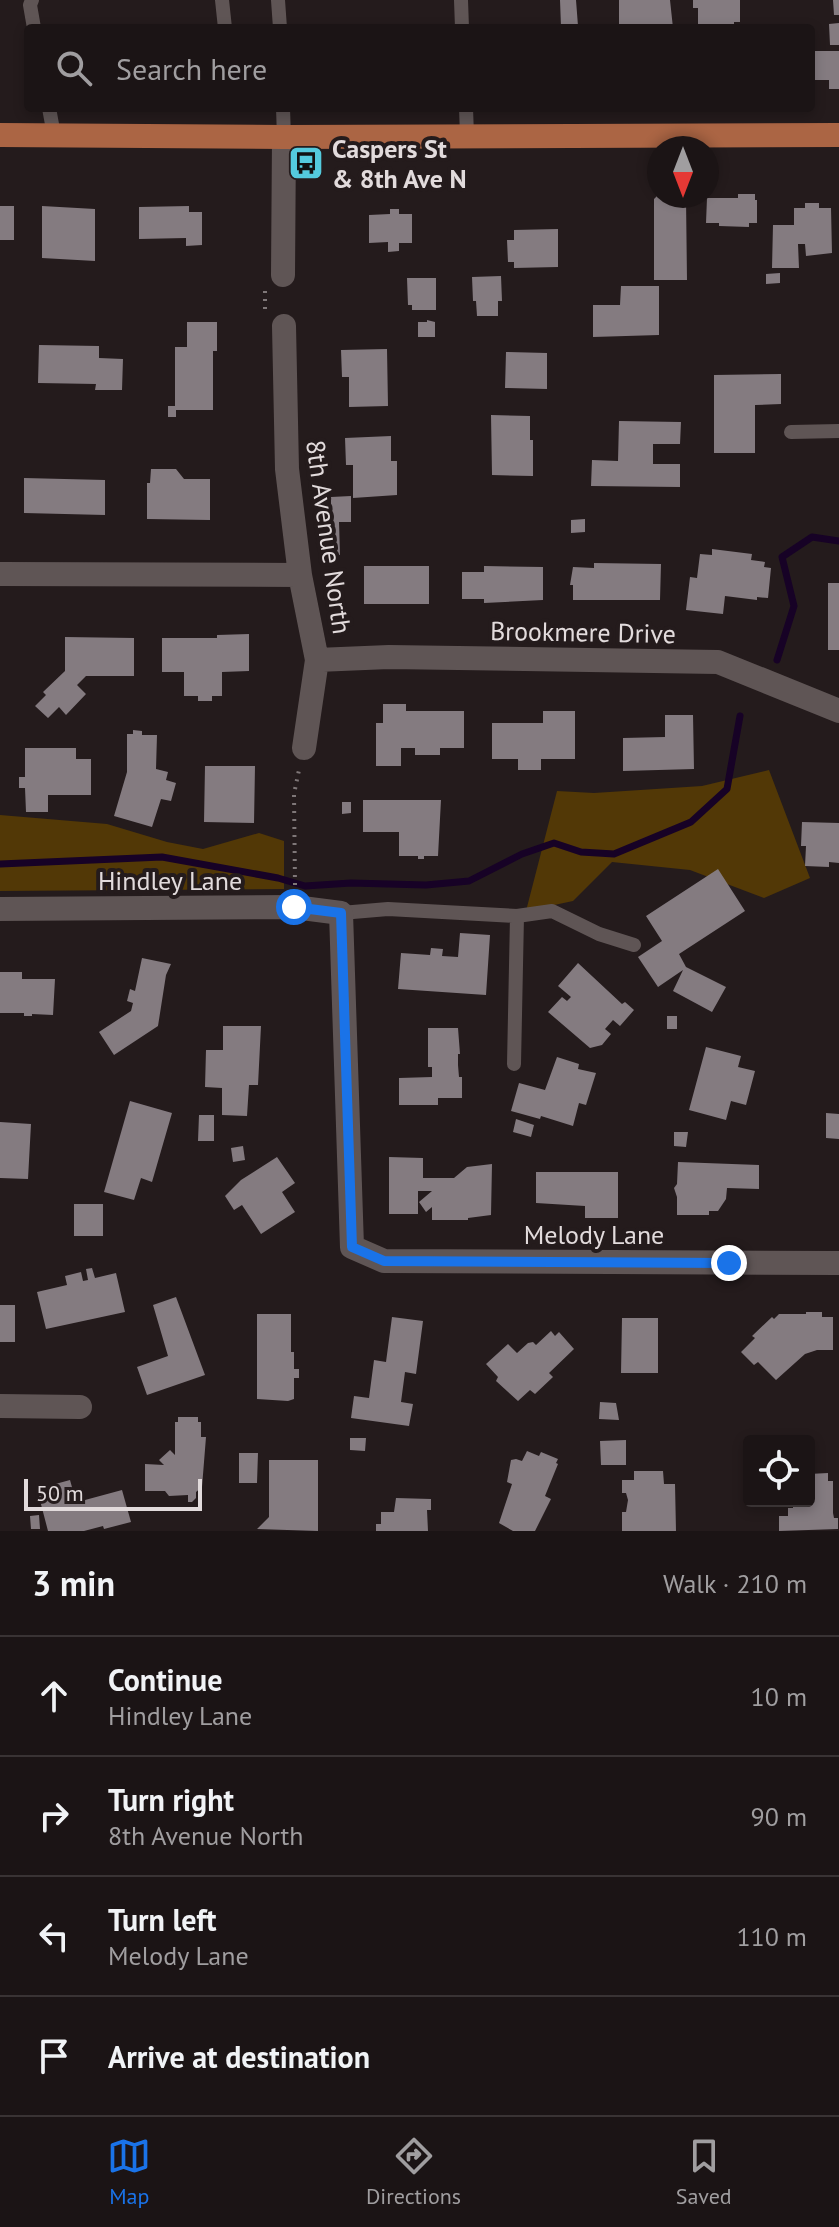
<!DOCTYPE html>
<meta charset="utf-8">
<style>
:root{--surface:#1b1415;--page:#282122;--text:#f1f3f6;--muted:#a09ea0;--line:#393334;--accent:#1a73e8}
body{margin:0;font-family:"PT Sans",sans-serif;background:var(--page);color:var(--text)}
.controls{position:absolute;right:24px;bottom:24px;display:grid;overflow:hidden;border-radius:8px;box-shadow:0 4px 12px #0003}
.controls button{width:72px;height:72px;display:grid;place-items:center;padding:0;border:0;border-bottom:2px solid var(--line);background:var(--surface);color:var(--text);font:40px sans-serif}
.compass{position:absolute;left:647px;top:136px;width:72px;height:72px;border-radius:50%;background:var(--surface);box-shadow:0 4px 12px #0003;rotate:180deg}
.scale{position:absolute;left:24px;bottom:20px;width:178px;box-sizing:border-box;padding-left:8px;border:4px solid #e2dbdc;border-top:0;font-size:22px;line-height:28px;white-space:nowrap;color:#e2dbdc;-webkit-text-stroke:6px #241b1c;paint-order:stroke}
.stop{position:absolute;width:24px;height:24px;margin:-18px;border:6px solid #1a73e8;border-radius:50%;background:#fff}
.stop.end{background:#1a73e8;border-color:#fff;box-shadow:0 2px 8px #0008}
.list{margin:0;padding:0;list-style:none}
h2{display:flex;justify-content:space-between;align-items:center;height:104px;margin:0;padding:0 32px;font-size:34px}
h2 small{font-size:26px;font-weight:400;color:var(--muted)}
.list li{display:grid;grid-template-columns:52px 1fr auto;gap:24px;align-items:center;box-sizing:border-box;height:120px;padding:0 32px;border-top:2px solid var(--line)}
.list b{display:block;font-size:30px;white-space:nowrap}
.list p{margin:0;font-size:26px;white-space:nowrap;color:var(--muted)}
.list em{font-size:26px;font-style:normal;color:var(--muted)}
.icon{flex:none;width:44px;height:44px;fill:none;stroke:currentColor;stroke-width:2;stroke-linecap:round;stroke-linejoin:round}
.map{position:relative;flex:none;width:839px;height:1531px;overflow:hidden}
.search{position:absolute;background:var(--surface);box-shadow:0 4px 12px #0003;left:24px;right:24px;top:24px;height:88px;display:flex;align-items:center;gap:20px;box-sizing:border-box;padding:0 28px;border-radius:8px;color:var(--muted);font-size:30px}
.sheet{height:584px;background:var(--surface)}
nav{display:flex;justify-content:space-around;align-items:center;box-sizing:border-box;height:112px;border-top:2px solid var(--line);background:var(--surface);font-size:22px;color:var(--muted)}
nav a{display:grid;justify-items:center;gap:4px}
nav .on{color:var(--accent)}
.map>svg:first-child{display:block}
.green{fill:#523806}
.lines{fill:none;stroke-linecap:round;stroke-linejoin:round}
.stream{stroke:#170226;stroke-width:7}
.building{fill:#847b80}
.path{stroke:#7f7778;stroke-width:4;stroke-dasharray:2 6;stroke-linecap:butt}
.lane{stroke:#5f5555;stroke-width:14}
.street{stroke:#5f5555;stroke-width:24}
.primary{stroke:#ab6544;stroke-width:24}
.route{stroke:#1a73e8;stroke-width:10}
.labels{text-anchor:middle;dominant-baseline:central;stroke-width:8;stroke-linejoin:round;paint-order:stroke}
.poi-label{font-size:26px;font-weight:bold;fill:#e2dbdc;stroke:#241b1c;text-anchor:start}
.street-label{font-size:26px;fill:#e2dbdc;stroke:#241b1c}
</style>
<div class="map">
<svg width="839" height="1531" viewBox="0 0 839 1531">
<rect width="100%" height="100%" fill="#241b1c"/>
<path class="green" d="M769,770L810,878L764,898L690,870L612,862L573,901L526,911L557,791L594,793L702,786Z
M0,815L107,824L167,842L203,849L259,833L284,841V889L0,891Z"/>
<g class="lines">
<path class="stream" d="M777,660L794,606L782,557L812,537L839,541
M0,864L162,857L278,878L305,886L351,883L426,885L469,881L522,854L554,843L581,852L614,854L691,822L727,789L740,716"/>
</g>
<path class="building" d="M560,0H576L578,26L561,27Z
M619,0H670L673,28H637V24H619Z
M693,0H740V22H734V28H698V8H693Z
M833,0H839V15H834Z
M839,23V45H830L829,24Z
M811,51H839V89H829V80H811Z
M738,194H755V200H757V223H749V227L719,226V223H706L707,198H738Z
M657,196H661V199L686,198L687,280H654V199Z
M805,203H819V208H831L832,253L806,256L805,244H798L799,268H772L773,225H794V208H805Z
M0,206H14V240H0Z
M42,206L95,209V261L42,258Z
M189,206V212H202V245L186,246V238L139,239V207Z
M390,209H399V214H412V243H399V251L388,252V242L369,243V215L390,214Z
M558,229V267L514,268V262H508L507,240H514V230Z
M780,273V283L766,284V274Z
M501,276L502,301H498V316H477L476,301H473L472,277Z
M407,278H436V310H412V305H408Z
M621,286H659V335L593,337V305H620Z
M427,320L435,322V337H418V322H427Z
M187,322H217V351H213V410H176V417H168V406H175V347H187Z
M39,345L99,346V358L123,359L122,390H95L96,384L38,383Z
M387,349L388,406L349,407V377H342L341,350Z
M506,352L547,353V389L505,388Z
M781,374V404L755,405V453H714V375Z
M491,415L530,416V440H533V476L492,475Z
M619,421L681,422L680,444H653V464H680V487L591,486L592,460L618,461Z
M391,436V461H397V495L353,498V465H346L345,438Z
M151,469H176L184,479H210V520L147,519V483H150Z
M24,478L105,480V515L24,513Z
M351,496V522H339L340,555H320L319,510H331V497Z
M585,519V532L571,533V520Z
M712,549L752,554L751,560L765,562L764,567L771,568L768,598L757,597V600L725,596L723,614L686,610L690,577L697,578L700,554L712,555Z
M594,563L661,564L660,600H573V585H570L573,567L594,568Z
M364,566H429V604H364Z
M484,566L543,567V600L484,603V599H462V572H484Z
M828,583H839V650H828Z
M249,634V671L222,672V696H212V701H198V696H184V672H162V638H217V635Z
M65,637L134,638V676H86L77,685L86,694L66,715L59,707L48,718L35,706L46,695L43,692L65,671Z
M383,704H406V711H464V748H440V755H415V748H401V766H376V723H383Z
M543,711H575V759H541V770H518V759H492V723H543Z
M665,715H693L694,769L623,771V738L665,737Z
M133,730L142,731V735H157L156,769L168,772L166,780L176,783L171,801L161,799L152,827L114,816L127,772V734H133Z
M25,748H76V759H91V795H48V812H26L25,788H19V777H25Z
M205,766H255L254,823L204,822Z
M363,800H441L438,856H424V859H418V856H399V832H363Z
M342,802H351V813L342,814Z
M802,822L839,823V863L829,862V867L805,866L806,846H801Z
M718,869L745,911L679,954L686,967L726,987L712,1012L673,991L683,970L658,987L638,957L662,941L646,916Z
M460,933L490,935L486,995L398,989L401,953L430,955L431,948L443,949L442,956L458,957Z
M142,958L171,964L166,975L158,1026L114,1055L99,1032L131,1011L133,1003L127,1001L130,989L135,991Z
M578,963L622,1004L625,1002L634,1010L620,1026L613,1020L605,1029L611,1034L602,1045L590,1048L548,1012L562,997L567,1001L571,997L558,986Z
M0,972H22V979H55L53,1015L32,1014V1016H24V1013H0Z
M667,1016H677V1029H667Z
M223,1026H261L258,1085H249L247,1116L222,1115V1088L205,1087L206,1050H223Z
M428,1028H458L460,1054H458V1065L459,1077H462V1098H438V1105H399V1078L432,1077V1067H428Z
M706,1047L741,1056L738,1067L755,1071L746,1105L731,1101L726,1120L689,1110Z
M557,1057L579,1064L578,1069L596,1073L586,1105L579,1103L573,1126L541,1116L540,1119L511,1111L519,1083L545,1090Z
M130,1101L172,1113L152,1182L141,1178L134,1200L104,1192Z
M826,1113L839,1114V1139L826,1138Z
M199,1115H214V1141H198Z
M516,1119L534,1125L531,1137L513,1132Z
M0,1122L31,1124L28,1179L0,1178Z
M674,1132H688L686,1147L674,1146Z
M243,1146L245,1160L233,1162L231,1148Z
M277,1157L295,1183L282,1192L295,1212L261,1234L242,1205L234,1210L225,1196L241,1180Z
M389,1157L423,1158V1178H454L467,1167L492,1164L491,1215L468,1218V1220H432V1207L426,1212L419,1202L432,1191H418V1214H389Z
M678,1162L759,1165V1189L727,1188L726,1199L718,1211H709V1215H677V1197L674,1188L677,1184Z
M536,1172H618V1218H585V1206L536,1203Z
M74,1204H103V1236H74Z
M92,1268L95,1278L116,1273L125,1312L46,1329L37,1292L67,1285L65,1276L81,1272L83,1281L88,1280L86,1269Z
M176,1297L205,1375L147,1395L137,1367L168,1356L153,1305Z
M0,1305H15V1342H0Z
M806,1312H822V1317H833V1350H817L805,1354L776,1380L758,1362L754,1365L741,1352L755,1338L752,1336L772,1317L774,1319L779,1314H806Z
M257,1314H291V1352H294V1369H299V1378H294V1399L288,1401L257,1399Z
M392,1317L423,1321L416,1374L405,1372L401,1402L413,1404L409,1426L351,1418L354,1396L369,1398L374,1360L386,1362Z
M622,1318H658V1373H621Z
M551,1331L555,1336L559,1332L574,1349L549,1373L553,1377L535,1394L530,1390L518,1401L496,1381L498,1377L486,1364L508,1344L517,1353L528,1343L533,1342L536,1345Z
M600,1402L616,1403L619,1420L599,1419Z
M178,1417H198V1422H201V1437H206L202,1487L196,1492V1498L192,1502H188V1495L169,1496L165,1491H145V1464L164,1465L159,1460L170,1450L175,1455V1422H178Z
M350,1438H366L365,1451L350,1450Z
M626,1440V1465H601L600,1441Z
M527,1451L539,1456L541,1452L558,1459L556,1463L558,1464L545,1496L551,1499L535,1531H513L499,1523L512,1484L507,1482L511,1460L516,1459L522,1461Z
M239,1453H258L257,1483H239Z
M269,1460H318V1531L257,1529L269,1517Z
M634,1471H663L664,1484H675L676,1531H622V1512H626L628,1500L626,1493H622V1480H634Z
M828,1473V1481H833V1513L834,1518H838V1529L779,1531V1516H788V1508H793V1501H809V1474Z
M70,1480L75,1498L84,1495L85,1500L122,1490L131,1522L104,1529L103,1526L84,1531H48L37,1489Z
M396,1498L431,1499V1510H427L428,1531H376V1524H381V1512H394Z
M39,1515L40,1529H31L30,1516Z"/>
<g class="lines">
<path class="path" d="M265,291V314
M295,885L294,794L299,770"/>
<path class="lane" d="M32,0L30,5L34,28
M222,0L225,28
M278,0L280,28
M461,0L462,28
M49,108L54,135
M283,108L284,137
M466,108L467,135
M791,432L839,431
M341,913L388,909L517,916L514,1064
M517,916L552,911L599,934L634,945"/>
<path class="street" d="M283,275L284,137
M284,326L287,469L300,575L317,660L304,748
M0,574L300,575
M317,660L389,657L718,662L839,711
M0,909L294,907L341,913L352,1247L384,1261L839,1263
M0,1406L80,1407"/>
<path class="primary" d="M0,135L284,137L839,135"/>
</g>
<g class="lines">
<path class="route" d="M294,907L341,913L352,1247L384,1261L729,1263"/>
</g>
<defs>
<g id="bus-square" transform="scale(1.8)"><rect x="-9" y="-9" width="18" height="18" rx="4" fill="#54cadd" stroke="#241b1c"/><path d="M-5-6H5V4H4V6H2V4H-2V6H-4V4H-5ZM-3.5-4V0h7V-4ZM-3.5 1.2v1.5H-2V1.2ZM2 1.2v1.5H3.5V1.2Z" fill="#111"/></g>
</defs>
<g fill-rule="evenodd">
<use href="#bus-square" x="306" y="163"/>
</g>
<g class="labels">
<g class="poi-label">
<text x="332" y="148">Caspers St<tspan x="332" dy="30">&amp; 8th Ave N</tspan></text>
</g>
<g class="street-label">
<text transform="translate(329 537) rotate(82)">8th Avenue North</text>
<text transform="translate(583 632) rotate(1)">Brookmere Drive</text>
<text x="170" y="880">Hindley Lane</text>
<text x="594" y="1234">Melody Lane</text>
</g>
</g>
</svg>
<div class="controls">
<button><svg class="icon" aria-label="locate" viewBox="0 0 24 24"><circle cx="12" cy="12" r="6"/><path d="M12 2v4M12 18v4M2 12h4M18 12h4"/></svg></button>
</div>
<svg class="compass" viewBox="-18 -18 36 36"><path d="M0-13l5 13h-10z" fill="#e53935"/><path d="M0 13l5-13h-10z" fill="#a09ea0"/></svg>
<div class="scale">50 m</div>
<div class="stop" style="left:294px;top:907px"></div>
<div class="stop end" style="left:729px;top:1263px"></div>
<div class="search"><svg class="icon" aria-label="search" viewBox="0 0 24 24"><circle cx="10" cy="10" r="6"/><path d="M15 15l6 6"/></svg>Search here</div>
</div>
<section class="sheet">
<h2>3 min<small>Walk · 210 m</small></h2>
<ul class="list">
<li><svg class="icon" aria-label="ahead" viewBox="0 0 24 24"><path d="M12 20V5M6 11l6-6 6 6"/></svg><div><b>Continue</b><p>Hindley Lane</p></div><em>10 m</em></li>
<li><svg class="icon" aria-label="right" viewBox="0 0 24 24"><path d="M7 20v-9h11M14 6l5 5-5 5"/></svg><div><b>Turn right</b><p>8th Avenue North</p></div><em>90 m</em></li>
<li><svg class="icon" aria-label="left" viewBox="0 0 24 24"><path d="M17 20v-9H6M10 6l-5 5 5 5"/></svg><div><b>Turn left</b><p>Melody Lane</p></div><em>110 m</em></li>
<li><svg class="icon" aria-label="arrive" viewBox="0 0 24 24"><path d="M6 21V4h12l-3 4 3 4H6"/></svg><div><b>Arrive at destination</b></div></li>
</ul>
</section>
<nav>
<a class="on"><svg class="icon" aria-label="map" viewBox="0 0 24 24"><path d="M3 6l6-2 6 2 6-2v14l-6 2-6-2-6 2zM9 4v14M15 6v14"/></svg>Map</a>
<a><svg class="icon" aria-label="directions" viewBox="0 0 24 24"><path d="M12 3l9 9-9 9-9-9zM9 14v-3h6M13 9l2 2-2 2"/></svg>Directions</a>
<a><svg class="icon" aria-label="saved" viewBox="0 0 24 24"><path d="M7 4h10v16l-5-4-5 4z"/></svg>Saved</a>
</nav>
